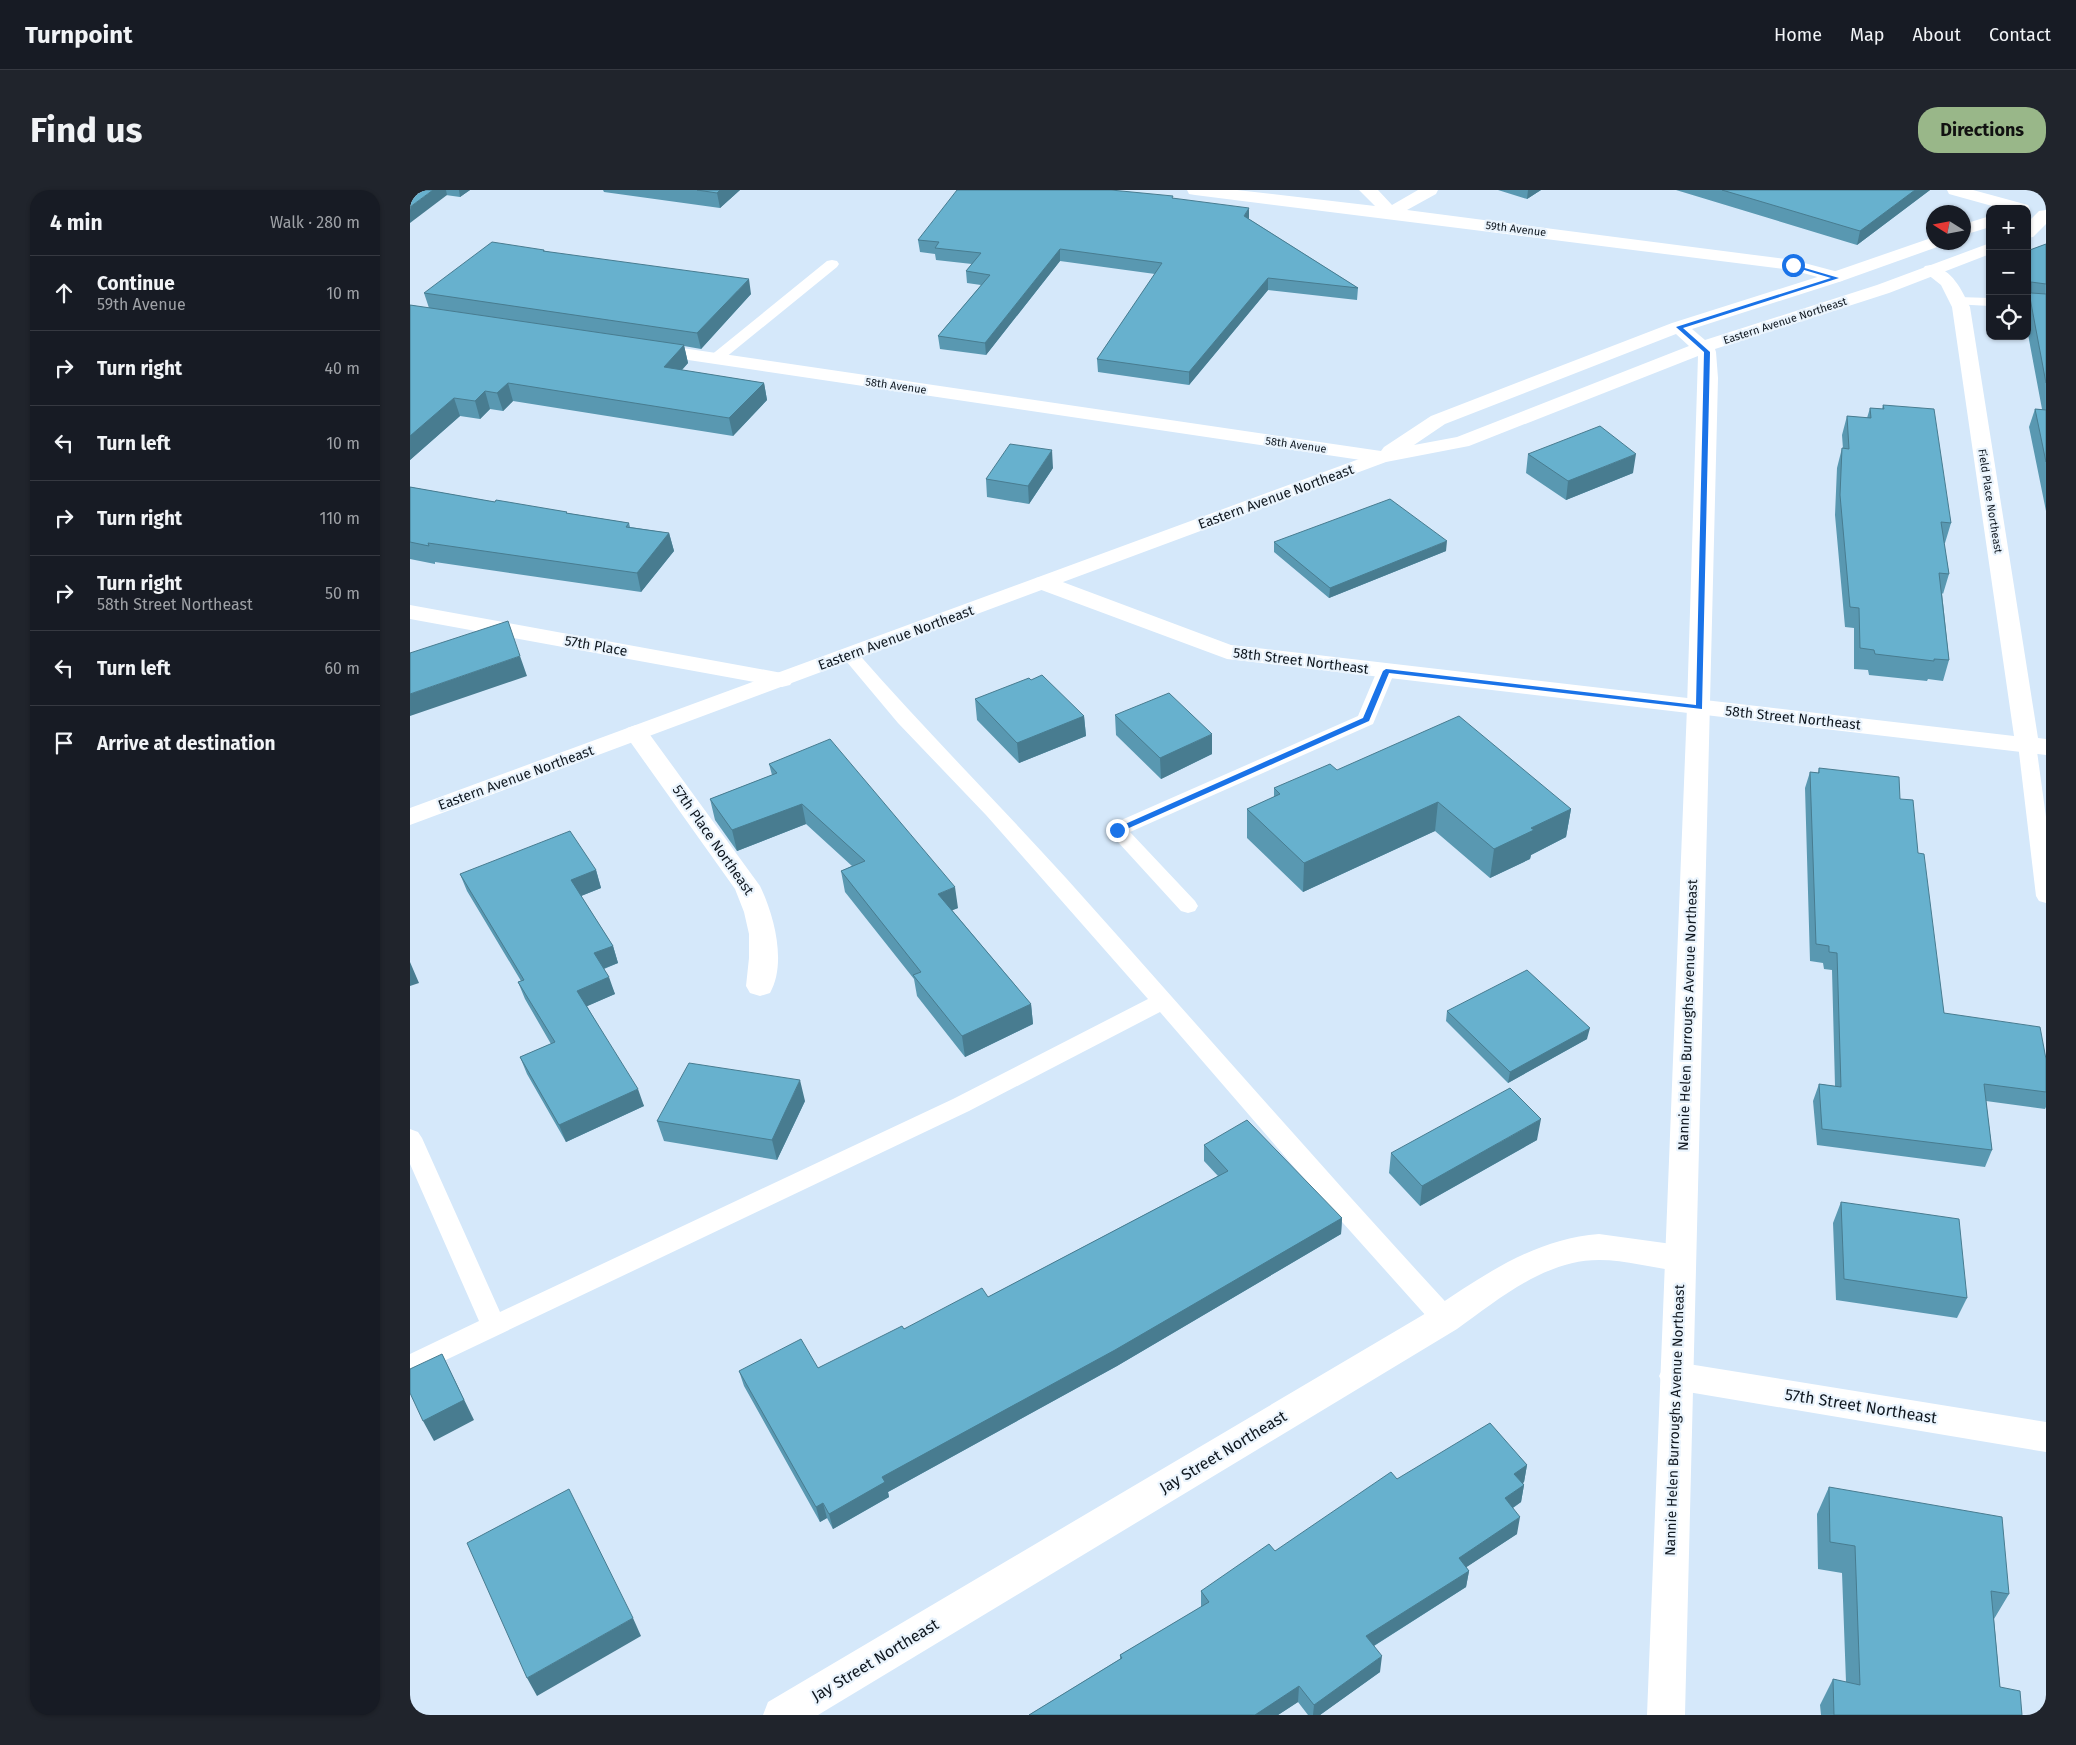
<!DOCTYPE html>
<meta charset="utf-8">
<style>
:root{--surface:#171b24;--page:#20242c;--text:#f1f3f6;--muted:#9ea1a6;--line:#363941;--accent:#99b789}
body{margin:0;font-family:"Fira Sans",sans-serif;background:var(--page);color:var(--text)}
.controls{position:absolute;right:15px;top:15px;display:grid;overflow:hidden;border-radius:10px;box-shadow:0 1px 4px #0004}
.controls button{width:45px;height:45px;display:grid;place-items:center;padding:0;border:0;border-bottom:1px solid var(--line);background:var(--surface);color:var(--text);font:25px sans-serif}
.compass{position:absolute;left:1516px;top:15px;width:45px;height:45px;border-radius:50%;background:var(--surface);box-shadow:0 1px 4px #0004;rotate:281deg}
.stop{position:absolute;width:15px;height:15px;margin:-11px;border:4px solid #1a73e8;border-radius:50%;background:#fff}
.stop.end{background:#1a73e8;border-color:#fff;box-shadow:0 1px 5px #0008}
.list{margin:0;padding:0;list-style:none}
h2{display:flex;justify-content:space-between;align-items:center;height:65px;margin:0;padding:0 20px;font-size:21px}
h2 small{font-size:16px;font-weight:400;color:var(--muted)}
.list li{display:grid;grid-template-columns:32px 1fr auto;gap:15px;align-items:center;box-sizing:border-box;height:75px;padding:0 20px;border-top:1px solid var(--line)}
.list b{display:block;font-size:19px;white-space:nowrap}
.list p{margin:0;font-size:16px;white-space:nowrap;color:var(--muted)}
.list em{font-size:16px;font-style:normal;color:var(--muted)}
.icon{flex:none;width:28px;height:28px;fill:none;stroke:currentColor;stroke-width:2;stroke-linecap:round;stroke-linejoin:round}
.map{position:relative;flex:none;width:1636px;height:1525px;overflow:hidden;border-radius:20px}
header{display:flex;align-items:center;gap:30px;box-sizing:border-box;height:70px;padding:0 25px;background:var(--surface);border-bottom:1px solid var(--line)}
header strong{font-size:24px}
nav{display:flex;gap:28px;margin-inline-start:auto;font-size:18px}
.intro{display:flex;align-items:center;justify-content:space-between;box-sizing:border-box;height:120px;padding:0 30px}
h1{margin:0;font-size:35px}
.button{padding:12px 22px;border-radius:20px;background:var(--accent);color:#111;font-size:18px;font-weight:700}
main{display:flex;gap:30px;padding:0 30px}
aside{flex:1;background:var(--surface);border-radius:20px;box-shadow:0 1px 4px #0004}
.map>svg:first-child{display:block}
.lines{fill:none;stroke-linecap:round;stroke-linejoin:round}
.service{fill:#fff;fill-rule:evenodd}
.minor{fill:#fff;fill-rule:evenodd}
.secondary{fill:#fff;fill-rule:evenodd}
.wall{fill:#5998b1}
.shaded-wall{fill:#487c90}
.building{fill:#67b1ce;stroke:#487c90}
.route{fill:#1a73e8}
.labels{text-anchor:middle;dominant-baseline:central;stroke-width:4.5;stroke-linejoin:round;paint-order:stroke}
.far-street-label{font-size:11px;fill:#0f171f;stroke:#eaf4fd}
.street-label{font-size:14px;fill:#0f171f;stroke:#eaf4fd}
.near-street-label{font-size:16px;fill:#0f171f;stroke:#eaf4fd}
</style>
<header>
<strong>Turnpoint</strong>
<nav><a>Home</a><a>Map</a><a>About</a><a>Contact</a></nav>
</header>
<div class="intro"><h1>Find us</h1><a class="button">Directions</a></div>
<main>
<aside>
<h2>4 min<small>Walk · 280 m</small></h2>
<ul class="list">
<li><svg class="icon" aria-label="ahead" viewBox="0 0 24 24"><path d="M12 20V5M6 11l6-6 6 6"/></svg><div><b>Continue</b><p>59th Avenue</p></div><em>10 m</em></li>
<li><svg class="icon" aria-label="right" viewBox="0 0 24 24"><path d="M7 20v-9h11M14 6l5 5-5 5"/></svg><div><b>Turn right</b></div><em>40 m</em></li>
<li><svg class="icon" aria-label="left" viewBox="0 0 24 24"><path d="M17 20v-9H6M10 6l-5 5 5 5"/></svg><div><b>Turn left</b></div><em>10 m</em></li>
<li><svg class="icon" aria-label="right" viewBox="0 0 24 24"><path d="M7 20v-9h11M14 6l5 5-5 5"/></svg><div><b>Turn right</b></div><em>110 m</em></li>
<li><svg class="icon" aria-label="right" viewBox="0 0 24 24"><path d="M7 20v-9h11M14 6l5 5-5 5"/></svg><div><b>Turn right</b><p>58th Street Northeast</p></div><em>50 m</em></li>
<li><svg class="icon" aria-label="left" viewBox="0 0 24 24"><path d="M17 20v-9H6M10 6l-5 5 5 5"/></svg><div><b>Turn left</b></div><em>60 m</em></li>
<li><svg class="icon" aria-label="arrive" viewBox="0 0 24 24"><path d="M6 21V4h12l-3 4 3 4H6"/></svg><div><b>Arrive at destination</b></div></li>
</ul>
</aside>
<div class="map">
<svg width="1636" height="1525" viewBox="0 0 1636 1525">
<rect width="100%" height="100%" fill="#d5e8fa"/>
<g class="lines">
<path class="service" d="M422,70L427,71L429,74L427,77L310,172H300L298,169L300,166L417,71Z
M1548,107L1580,108V116L1543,114L1541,111L1543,108Z
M440,460L446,461C514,539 587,612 656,688C785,832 913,979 1044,1121L1048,1129L1044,1137L1035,1140L1026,1137L916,1014L750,822L559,921L0,1187V1164L69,1131L0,974V939L8,942L12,948L90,1122L543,909L738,809L576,625L488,533L431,465L434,461Z
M976,476L982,477L985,481L963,534L720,642L785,711L788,716L785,721L778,723L771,721L697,640L700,635L948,526L967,481L970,477Z
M1617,548L1624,550L1626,554L1636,627V713L1629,711L1626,706L1608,554L1610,550Z"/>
<path class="minor" d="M777,0H827L965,16L949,0H968L982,15L1008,0H1028L1026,4L997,20L1383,70L1432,83L1435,87L1432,91L1426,92L1382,80L785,5L779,4Z
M1537,0H1563L1618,15L1620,19L1617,23V19H1593L1539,4Z
M1521,75C1543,80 1551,99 1560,117L1628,548L1636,549V565L817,469L626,398L623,393L626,388L634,386L642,388L821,455L1604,546L1542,117L1531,95L1512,80L1515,76Z
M238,153L971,261L978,263L981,267L978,271L971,273L231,163L229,159L231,155Z
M0,415L372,483L380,485L384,490L380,495L372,497L0,429Z
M226,535L235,538L350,696C364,725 377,773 360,803L350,806L340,803L336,796L339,768V744L334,722L325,699L214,543L217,538Z
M1189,1044L1269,1055L1280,1059L1285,1068L1280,1077L1269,1081C1243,1078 1216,1070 1189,1070C1135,1070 1089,1109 1047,1139L408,1525H353L358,1512L1023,1119C1075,1084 1125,1049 1189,1044Z
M1266,1172L1636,1232V1262L1266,1200L1254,1196L1249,1186L1254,1176Z"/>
<path class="secondary" d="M1636,20V34L1623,47L1617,48V33L1629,21Z
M1580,26V37L1554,45V34Z
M1524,47V52H1532L1530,56L1432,91L1282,139L1295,150L1467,95L1580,53V64L1479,103L1305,159L1306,162L1308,188L1275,1525H1237L1277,517L1288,166L1059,256L976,272L0,635V618L971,261L974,257L1021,226L1262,133L1420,83ZM1266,144L1279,156L1047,247L1004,255L1035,234Z"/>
</g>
<path class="wall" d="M0,0H60L50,7Z
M193,0H330L310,18L194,2Z
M1088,0H1131L1117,9Z
M1266,0H1520L1447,55Z
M763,8L839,29L948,98L947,110L858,100L779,195L688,182L687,169L745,84L650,71L576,165L530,159L528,146L571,95L557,93L556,81L562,74L526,70L525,64L510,62L508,50Z
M1636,54V321L1619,237L1625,219H1632L1617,139V61Z
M134,60L135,61L341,104L291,159L274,156L278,173L272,180L354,193L357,210L323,246L103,211L93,221L80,219L70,229L50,226L0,270V115L19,118L14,103Z
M1473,215L1541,333L1535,353H1534L1539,384L1533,404L1532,403L1539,470L1533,491L1518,489L1517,491L1459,485L1458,480L1444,479V438L1435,437L1425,325L1427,278L1432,258L1433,259L1432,245L1437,226L1457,228L1460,218L1472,219Z
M1118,264L1223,283L1156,310L1116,283Z
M643,278L619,314L577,307L576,289Z
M0,297L85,312L157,322V323L219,333L220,337L259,343L264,361L231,402L25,372V374L0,369Z
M864,352L1036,361L919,408L864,362Z
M621,490L674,526L676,546L609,573L567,530L565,509Z
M705,525L802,564L751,589L706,545Z
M359,574L548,718L542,720L621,814L623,834L555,867L507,806L504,789L435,702L431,681L442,676L396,634L327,661L305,630L300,609L362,585Z
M1409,578L1490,609L1508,663L1534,823L1636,869V917L1635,919L1576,911L1582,960L1575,977L1407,955L1403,911L1409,894L1425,896L1422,780L1414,779L1413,773L1400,771L1395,598L1400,582L1408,583Z
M927,580L1161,619L1156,647L1121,665L1120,669L1080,688L1025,641L893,702L837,648V619L864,607V598Z
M186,680L191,698L171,706L203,756L208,773L194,779L205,804L177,816L234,916L156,952L117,884L110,867L141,854L115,809L108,792L111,791L57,701L50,684Z
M1037,821L1177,849L1098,893L1036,831Z
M395,911L367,970L254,951L247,931Z
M1127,950L1010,1016L979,983L981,963Z
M794,955L932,1028L931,1044L707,1176L478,1302L479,1307L423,1339L417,1328L410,1332L334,1196L329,1181L408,1178L494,1139L578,1107L808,986L794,971Z
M1431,1012L1557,1108L1547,1128L1426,1110L1423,1033Z
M1117,1275L1114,1292L1113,1293L1114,1295L1111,1312L1103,1318L1107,1344L1056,1377L1059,1381L1056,1397L964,1456L970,1482L910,1525H898L888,1512L868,1525H619L710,1469V1465L791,1417V1401L865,1361L987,1289Z
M1419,1297L1599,1404L1584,1429L1590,1497L1612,1525H1411L1410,1515L1423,1489L1436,1492L1432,1383L1408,1379L1407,1324Z"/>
<path class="shaded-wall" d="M23,0H36L37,5L0,33V17Z
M49,0H60L50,7Z
M310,0H330L310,18L307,3Z
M1118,0H1131L1117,9Z
M1505,0H1520L1447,55L1450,41Z
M839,18V30L834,26Z
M650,59V71L576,165L575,153Z
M858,88V100L779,195V182Z
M339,89L341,104L291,159L287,143Z
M274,155L278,173L258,195L254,177Z
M98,193L103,211L93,221L87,203Z
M354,193L357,210L323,246L319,228Z
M75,201L80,219L70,229L65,211Z
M44,208L50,226L0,270V246Z
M642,260L643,278L619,314L618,296Z
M1226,264L1223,283L1156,310L1158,291Z
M259,343L264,361L231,402L227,383Z
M1037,351L1036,361L919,408L920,398Z
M110,466L117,486L0,526V504Z
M674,526L676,546L609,573L607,553Z
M802,544V564L751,589L750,568Z
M1028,612L1025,641L893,702L894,673Z
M392,614L396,634L327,661L322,640Z
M1161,619L1156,647L1121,665L1120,669L1080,688L1084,659L1121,638Z
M186,680L191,698L166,708L161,690Z
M545,697L548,718L531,725L528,704Z
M203,756L208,773L190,780L184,763Z
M0,772L9,793L0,796Z
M199,787L205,804L173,818L167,801Z
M621,814L623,834L555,867L552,846Z
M1180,838L1177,849L1098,893L1100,882Z
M390,890L395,911L367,970L362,950Z
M228,899L234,916L156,952L149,935Z
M1131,929L1127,950L1010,1016L1012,996Z
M932,1028L931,1044L707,1176L478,1302L479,1307L423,1339L419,1324L472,1287Z
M32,1164L64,1230L24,1251L13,1231Z
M1117,1275L1114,1292L1101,1301L1104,1284Z
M1114,1295L1111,1312L1092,1325L1095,1308Z
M413,1313L417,1328L410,1332L406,1317Z
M1110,1327L1107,1344L1046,1384L1049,1368Z
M1059,1381L1056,1397L954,1462L956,1446Z
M223,1428L231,1446L127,1506L117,1488Z
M972,1466L970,1482L910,1525H903L904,1515Z
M889,1496L888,1512L868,1525H845Z"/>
<path class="building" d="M0,0H23L0,17Z
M287,0H310L307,3Z
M547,0H701L763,6L762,8L839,18L834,26L948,98L858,88L779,182L687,169L752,73L650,59L575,153L528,146L580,85L556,81L571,63L525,58L529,52L508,50Z
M1312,0H1505L1450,41Z
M82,52L134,60L133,61L339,89L287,143L14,103Z
M1636,54V94L1621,92V103L1636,104V193L1617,92V61Z
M0,115L274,155L254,177L354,193L319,228L98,193L87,203L75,201L65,211L44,208L0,246Z
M1473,215L1524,219L1541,333L1531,332L1539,384L1529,383L1539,470L1524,469V471L1465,464L1464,460L1450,458L1449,418L1440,417L1430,305L1432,258L1439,259L1437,226L1461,228L1460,218L1474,219Z
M1625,219L1636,220V272Z
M1190,236L1226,264L1158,291L1118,264Z
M600,254L642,260L618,296L576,289Z
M0,297L85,312L86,310L157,322L156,323L219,333L216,337L259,343L227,383L18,353L19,356L0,352Z
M980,309L1037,351L920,398L864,352Z
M98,431L110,466L0,504V463Z
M632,485L674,526L607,553L565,509L619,488L621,490Z
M759,503L802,544L750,568L705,525Z
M1049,526L1161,619L1121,638L1124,640L1084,659L1028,612L894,673L837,619L870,604L864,598L920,574L927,580Z
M420,549L545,697L528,704L621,814L552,846L503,785L511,782L431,681L455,671L392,614L322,640L300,609L367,583L359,574Z
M1409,578L1489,587L1490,609L1503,610L1508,663L1514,664L1534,823L1630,837L1636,869V902L1574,894L1582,960L1412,939L1409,894L1431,897L1427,763L1419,762V756L1406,754L1400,582L1409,583Z
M160,641L186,680L161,690L203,756L184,763L199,787L167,801L228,899L149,935L110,867L145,852L108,792L114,790L50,684Z
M1117,780L1180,838L1100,882L1037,821Z
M279,873L390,890L362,950L247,931Z
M1100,898L1131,929L1012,996L981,963Z
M837,930L932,1028L705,1160L472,1287L475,1292L419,1324L413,1313L406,1317L329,1181L391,1149L408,1178L492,1136L494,1139L572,1098L578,1107L818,981L794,955Z
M1431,1012L1549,1029L1557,1108L1434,1089Z
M32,1164L54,1210L13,1231L0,1203V1179Z
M1080,1233L1117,1275L1104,1284L1114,1295L1095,1308L1110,1327L1049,1368L1059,1381L956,1446L972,1466L904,1515L889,1496L845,1525H619L712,1468L710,1465L799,1412L791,1401L859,1354L865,1361L981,1282L987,1289Z
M1419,1297L1592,1327L1599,1404L1581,1401L1590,1497L1610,1501L1612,1525H1424L1423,1489L1450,1495L1445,1356L1420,1352Z
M159,1299L223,1428L117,1488L57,1353Z"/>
<path class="route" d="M1381,74L1429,88L1273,138L1300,162L1292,519L979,483L959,531L710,642H704V639L953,528L973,481L976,479L1286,515L1294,162L1266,137L1421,88L1381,76Z"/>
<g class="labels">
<g class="far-street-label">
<text transform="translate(1106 39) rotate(7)">59th Avenue</text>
<text transform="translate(1375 131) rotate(-18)">Eastern Avenue Northeast</text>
<text transform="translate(486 196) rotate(8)">58th Avenue</text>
<text transform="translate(886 255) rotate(8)">58th Avenue</text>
<text transform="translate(1580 311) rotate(81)">Field Place Northeast</text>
</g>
<g class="street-label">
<text transform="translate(866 307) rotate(-20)">Eastern Avenue Northeast</text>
<text transform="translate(486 448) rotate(-20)">Eastern Avenue Northeast</text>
<text transform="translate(186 456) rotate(10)">57th Place</text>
<text transform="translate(891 471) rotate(7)">58th Street Northeast</text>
<text transform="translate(1383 528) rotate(6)">58th Street Northeast</text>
<text transform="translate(106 588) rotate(-20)">Eastern Avenue Northeast</text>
<text transform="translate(303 650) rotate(55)">57th Place Northeast</text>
<text transform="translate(1278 825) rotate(-88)">Nannie Helen Burroughs Avenue Northeast</text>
<text transform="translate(1265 1230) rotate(-88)">Nannie Helen Burroughs Avenue Northeast</text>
</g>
<g class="near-street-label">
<text transform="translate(1451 1216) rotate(9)">57th Street Northeast</text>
<text transform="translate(813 1262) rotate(-31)">Jay Street Northeast</text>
<text transform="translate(465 1470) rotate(-31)">Jay Street Northeast</text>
</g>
</g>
</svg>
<div class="controls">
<button>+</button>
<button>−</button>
<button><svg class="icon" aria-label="locate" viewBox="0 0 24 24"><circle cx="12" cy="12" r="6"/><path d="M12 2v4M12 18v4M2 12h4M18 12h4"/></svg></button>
</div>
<svg class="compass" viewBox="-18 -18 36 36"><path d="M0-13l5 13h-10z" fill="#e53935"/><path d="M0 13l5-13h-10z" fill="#9ea1a6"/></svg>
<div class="stop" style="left:1383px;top:75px"></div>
<div class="stop end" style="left:707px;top:640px"></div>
</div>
</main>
